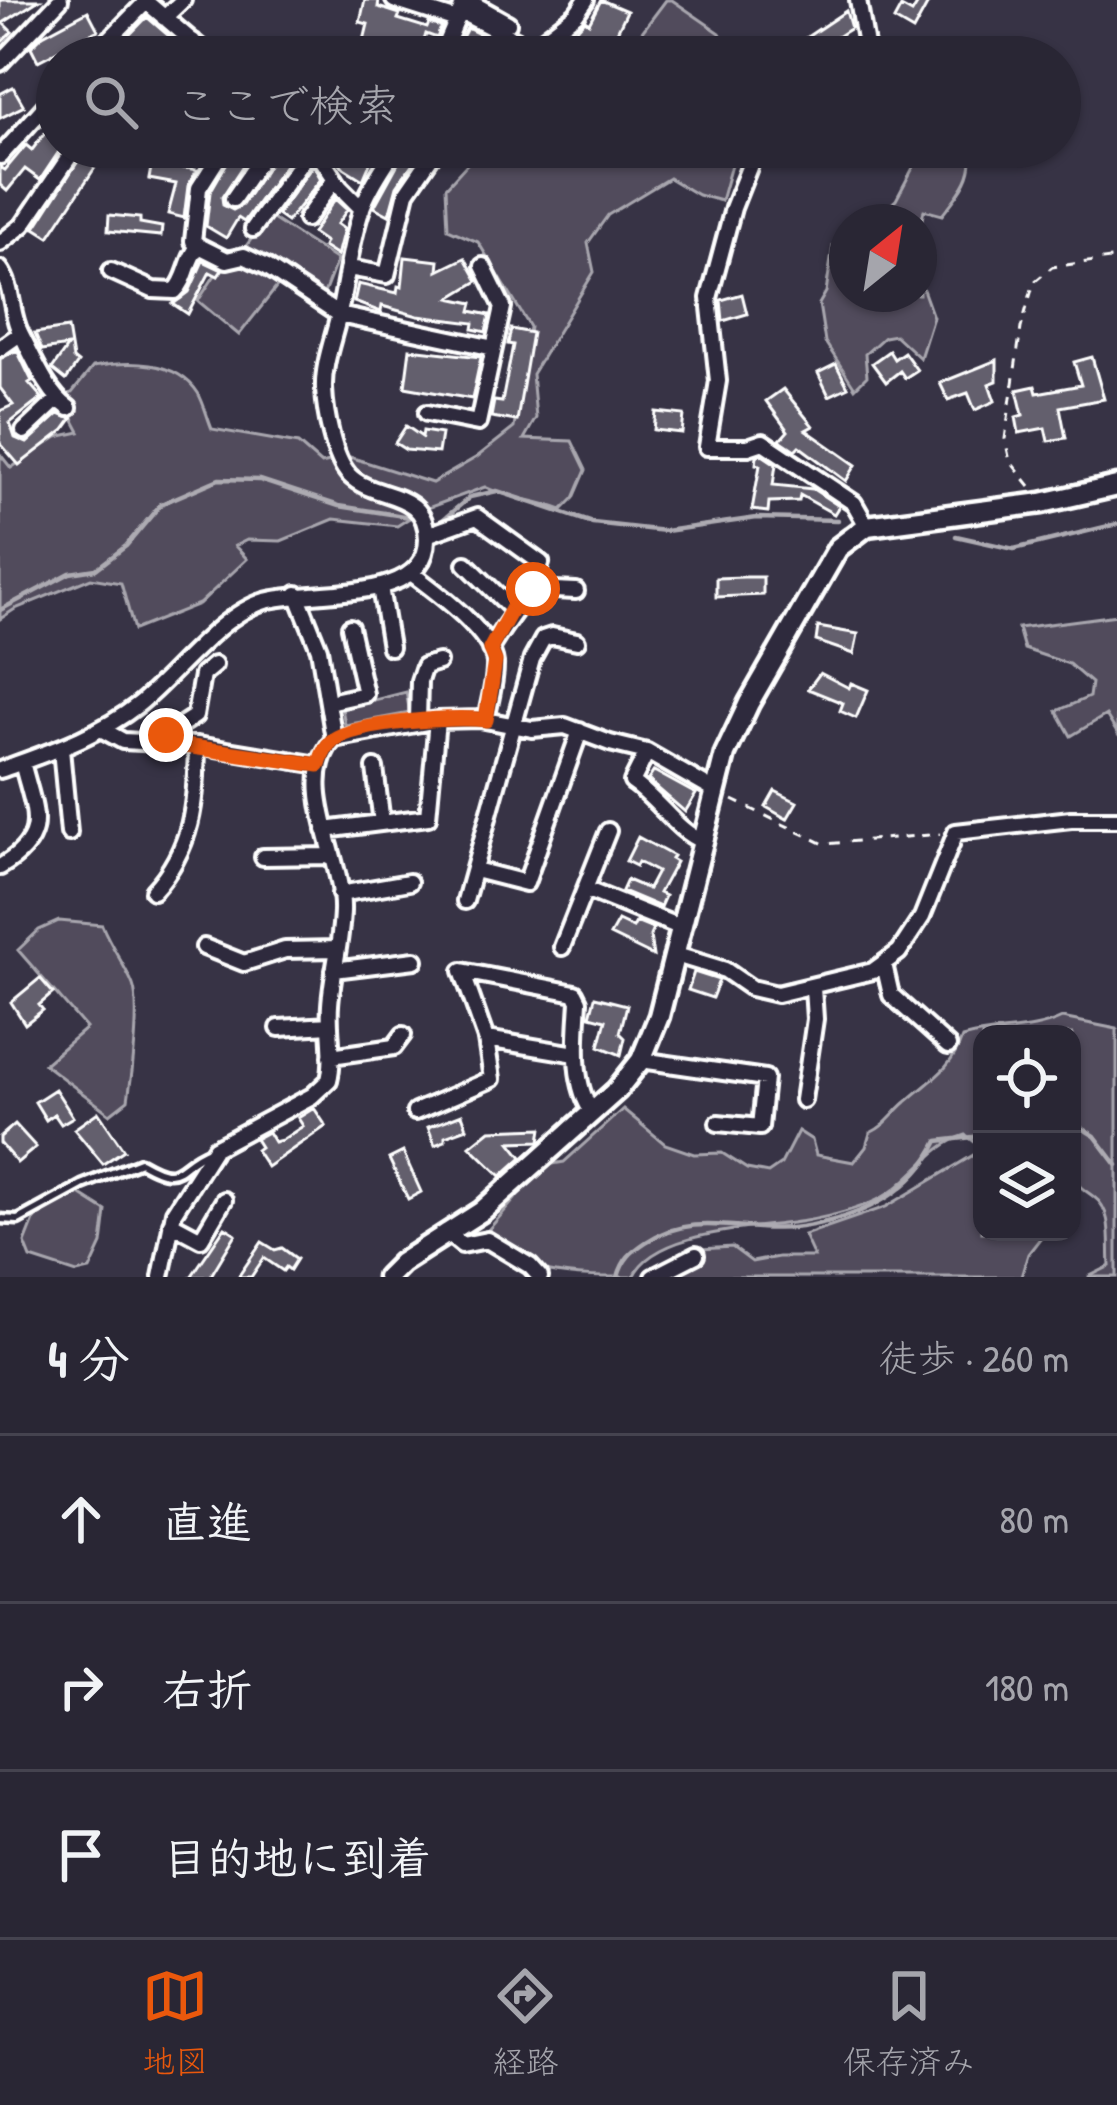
<!DOCTYPE html>
<html lang="ja">
<meta charset="utf-8">
<style>
:root{--surface:#292634;--page:#353240;--text:#f1f3f6;--muted:#a5a5ac;--line:#45434f;--accent:#ea580c}
body{margin:0;font-family:"Patrick Hand","Klee One",sans-serif;background:var(--page);color:var(--text)}
.controls{position:absolute;right:36px;bottom:36px;display:grid;overflow:hidden;border-radius:24px;box-shadow:0 3px 9px #0004}
.controls button{width:108px;height:108px;display:grid;place-items:center;padding:0;border:0;border-bottom:3px solid var(--line);background:var(--surface);color:var(--text);font:60px sans-serif}
.compass{position:absolute;left:829px;top:204px;width:108px;height:108px;border-radius:50%;background:var(--surface);box-shadow:0 3px 9px #0004;rotate:30deg}
.stop{position:absolute;width:36px;height:36px;margin:-27px;border:9px solid #ea580c;border-radius:50%;background:#fff}
.stop.end{background:#ea580c;border-color:#fff;box-shadow:0 3px 12px #0008}
.list{margin:0;padding:0;list-style:none}
h2{display:flex;justify-content:space-between;align-items:center;height:156px;margin:0;padding:0 48px;font-size:51px}
h2 small{font-size:39px;font-weight:400;color:var(--muted)}
.list li{display:grid;grid-template-columns:78px 1fr auto;gap:36px;align-items:center;box-sizing:border-box;height:168px;padding:0 48px;border-top:3px solid var(--line)}
.list b{display:block;font-size:45px;white-space:nowrap}
.list em{font-size:39px;font-style:normal;color:var(--muted)}
.icon{flex:none;width:66px;height:66px;fill:none;stroke:currentColor;stroke-width:2;stroke-linecap:round;stroke-linejoin:round}
.map{position:relative;flex:none;width:1117px;height:1277px;overflow:hidden}
.search{position:absolute;background:var(--surface);box-shadow:0 3px 9px #0004;left:36px;right:36px;top:36px;height:132px;display:flex;align-items:center;gap:30px;box-sizing:border-box;padding:0 42px;border-radius:66px;color:var(--muted);font-size:45px}
.sheet{height:660px;background:var(--surface)}
nav{display:flex;justify-content:space-around;align-items:center;box-sizing:border-box;height:168px;border-top:3px solid var(--line);background:var(--surface);font-size:33px;color:var(--muted)}
nav a{display:grid;justify-items:center;gap:6px}
nav .on{color:var(--accent)}
.map>svg:first-child{display:block}
.green{fill:#514c5c;stroke:#a8a6ae;stroke-width:3}
.lines{fill:none;stroke-linecap:round;stroke-linejoin:round}
.stream{stroke:#adabb2;stroke-width:4.5}
.building{fill:#635f6d;stroke:#fff;stroke-width:3}
.lane-casing{stroke:#fff;stroke-width:15}
.street-casing{stroke:#fff;stroke-width:22}
.secondary-casing{stroke:#fff;stroke-width:27}
.path{stroke:#fff;stroke-width:3;stroke-dasharray:9 9;stroke-linecap:butt}
.lane{stroke:#2f2a3d;stroke-width:6}
.street{stroke:#2f2a3d;stroke-width:14}
.secondary{stroke:#2f2a3d;stroke-width:18}
.route{stroke:#ea580c;stroke-width:15}
</style>
<div class="map">
<svg width="1117" height="1277" viewBox="0 0 1117 1277">
<rect width="100%" height="100%" fill="#373345"/>
<filter id="ink" filterUnits="userSpaceOnUse"><feTurbulence type="fractalNoise" baseFrequency=".00833" numOctaves="2"/><feDisplacementMap in="SourceGraphic" scale="24" xChannelSelector="R" yChannelSelector="G"/><feConvolveMatrix kernelMatrix="1 2 1 2 8 2 1 2 1" color-interpolation-filters="sRGB"/></filter>
<g filter="url(#ink)">
<path class="green" d="M666,0H672L720,33L733,57H623Z
M476,147H742L731,165L721,201L698,195L669,178L608,215L588,243L594,272L532,374L536,418L524,439L572,441L586,470L574,498L562,510C534,499 510,499 485,487L422,510L397,526L334,519L281,541L247,540L235,546L247,559L199,604L134,630L121,583L91,578L15,609L0,619V454L11,468L57,437L80,432L61,396L72,393L93,367C127,361 176,359 198,393C204,403 207,417 212,429L298,444L321,464L350,457L432,483L477,457L514,428L530,327L478,242L448,229L446,187L478,152Z
M924,147H969C977,174 959,194 942,215L924,210L919,233V222H870L896,200Z
M268,216L337,260L323,296L285,267L244,249Z
M847,238V294H919V261L921,284L933,317L920,358L895,335L884,337L865,354L867,376L855,388L825,342L819,304L826,292L833,246Z
M227,257L280,283L239,335L198,301Z
M1117,615V733L1106,715L1071,736L1057,711L1089,697L1091,683L1069,664L1024,649L1018,628Z
M406,692L410,713L345,725L342,708Z
M59,921L102,925C111,947 125,965 133,985C141,1006 132,1076 128,1100L110,1114L44,1064L86,1028L18,950L39,930Z
M1062,1018L1117,1029V1277H1088L1110,1266C1108,1244 1114,1211 1094,1197C1084,1189 1080,1189 1072,1177V1034H982V1148L966,1135C929,1146 911,1184 877,1200C856,1210 827,1217 805,1221C759,1229 655,1229 633,1277C570,1277 526,1277 482,1237L515,1199L535,1167L564,1162L623,1109L665,1144L694,1154L722,1153L747,1169L768,1173L781,1164L798,1131L812,1140L816,1155L854,1162L866,1147L870,1133C887,1125 892,1114 906,1102C930,1080 951,1071 962,1038C996,1027 1029,1034 1062,1018Z
M982,1150V1232H1045L1028,1254L1021,1277H658L668,1260L701,1249L732,1247L752,1262L778,1257H814L804,1235L886,1207Z
M76,1192L106,1211L102,1244L90,1270L77,1273L31,1258L25,1243L36,1215Z"/>
<g class="lines">
<path class="stream" d="M440,522L470,497L497,491L593,523L665,531L757,518L838,520
M956,536L1014,549L1117,524
M0,610L70,573L96,569L126,546L161,504L219,479L260,480L339,506L410,517
M1072,1122L1095,1136L1117,1165
M618,1277C623,1259 631,1252 646,1242C696,1209 747,1235 801,1227C858,1218 912,1195 938,1141L982,1136"/>
</g>
<path class="building" d="M0,0H39L3,23L12,32L0,44Z
M365,0H379L378,7L400,14L398,19L427,28L429,23L441,27L437,38L426,34L419,57H360L368,24L360,22Z
M601,0L627,11L608,51L574,32L585,20L589,23Z
M920,0H930L913,31L894,20L901,7L912,13Z
M88,11L98,30L38,61L31,47L43,35Z
M846,11L851,28L843,33L807,57H777Z
M147,17L176,42L167,57H108Z
M467,28L501,45L521,57H459L465,47L459,43Z
M13,87L24,106L0,118V94Z
M57,117V147H62L40,180L25,169L7,191L0,185V167L5,170L26,145L32,150Z
M87,147L106,151L49,237L35,228Z
M236,147H255L222,197L223,205L233,210L242,205L280,147H298L244,222L238,218L226,238L206,226L210,192Z
M327,147H340L355,157L360,147L374,154L363,180L344,168Z
M407,147H424L397,186L389,215L374,207Z
M152,162L197,170L188,186L184,218L168,214L176,184L149,179Z
M313,165L321,179L287,222L277,215Z
M335,199L347,210L337,224L344,229L337,256L323,247L325,242L312,233Z
M109,215L140,218V223L162,227L161,236L108,231Z
M405,257L439,261L438,271L465,258L478,281L450,298L473,303L471,311L490,315L486,332L473,329L474,323L418,316L382,306L381,312L354,302L358,284L397,293L398,286L402,287Z
M203,261L222,270L218,276L210,272L188,314L173,304L189,292Z
M742,294L747,314L723,321L721,300Z
M68,328L73,359L78,363L66,380L52,369L68,346L42,350L35,333Z
M511,329L532,333L517,421L491,417L494,401L502,402L513,345L508,344Z
M410,349L481,357L472,399L405,387Z
M17,350L32,381L29,383L42,398L10,423L15,438L27,443L59,414L72,419L64,430L19,465L0,443V411L13,405L0,388V359Z
M889,351L894,359L904,352L917,370L905,378L900,371L886,382L872,363Z
M1092,357L1104,399L1060,407L1066,438L1048,441L1045,428L1019,433L1016,417L1023,415L1017,390L1035,386L1037,393L1081,385L1074,362Z
M997,360V381L989,384L995,401L975,410L968,393L948,400L940,383Z
M836,364L848,387L829,396L818,373Z
M783,389L813,426L806,430L856,465L846,481L799,446L795,450L780,440L788,431L766,401Z
M656,412L684,415L682,433L654,430Z
M406,426L422,437L423,431L441,434L438,453L406,450L395,443Z
M761,454L776,464L773,485L813,489L839,506L834,514L800,495L799,501L769,502L768,512L752,510L760,465L756,464L757,456Z
M744,577H763V595L716,597V578Z
M818,627L858,634L854,654L816,641Z
M820,673L849,688L851,683L868,690L856,718L840,711L843,703L808,689Z
M654,771L696,794L685,812L648,780Z
M775,791L797,802L787,819L766,807Z
M638,837L673,856L671,859L676,862L659,893L665,896L660,907L622,891L627,880L648,889L657,872L638,862L636,866L626,861Z
M618,921L633,928L636,922L653,929L650,936L653,956L610,935Z
M694,972L719,980L712,998L688,990Z
M40,978L53,993L39,1005L43,1010L25,1024L11,1002Z
M595,997L627,1005L620,1033L625,1038L621,1055L599,1046L606,1020L590,1016Z
M55,1089L73,1117L61,1124L54,1114L46,1120L35,1102Z
M314,1108L326,1126L267,1167L256,1150L260,1147L255,1139L268,1132L274,1142L282,1140L303,1126L298,1118Z
M98,1112L124,1150L103,1164L74,1129Z
M462,1114L467,1128L445,1136V1141L435,1145L428,1127Z
M15,1124L36,1147L17,1163L0,1143V1137Z
M542,1128L540,1141L510,1142L522,1157L501,1176L470,1146L490,1130Z
M403,1152L421,1192L408,1199L389,1159Z
M225,1227L236,1234L210,1277H191Z
M262,1242L275,1250L282,1248L297,1259L290,1270L286,1267L283,1271L264,1258L251,1277H238Z"/>
<g class="lines">
<g class="lane-casing">
<path id="lane" d="M0,1219L18,1220L82,1185L140,1162C183,1187 174,1164 211,1150"/>
</g>
<g class="street-casing">
<path id="street" d="M144,0L211,57
M394,0L457,20
M467,0L508,23
M858,0L868,57
M461,12L532,48L576,14L586,0
M164,18L183,0
M92,57L146,2
M178,57L193,41
M441,57L465,0
M0,63L60,0
M314,147L340,187L362,209
M757,147L733,208L709,298L718,381L707,447H748L763,442L854,503L867,526
M0,156L57,93
M186,159L192,147
M233,199L269,147
M306,219L335,179
M253,229L312,147
M0,243L23,225L76,147
M199,246L193,241L199,188L225,147
M483,266L503,307L494,348
M349,268L387,275L407,192L438,147
M0,269C14,288 10,314 21,334C33,357 48,394 69,408
M111,271L153,290L175,291C188,279 186,259 199,246L227,260L244,256L267,267L339,315L494,348L478,423L427,413
M0,348L20,334
M24,431L57,400
M427,535L477,517L541,563C531,595 507,619 490,649
M466,564L512,609
M411,573C435,591 492,632 495,663C496,681 489,703 486,720
M380,587L390,647
M533,589L576,591
M297,594L319,649L334,739
M329,702L365,694L350,627
M418,721L419,681L424,666L438,662
M101,729L123,741L197,745L319,765
M164,744L166,735L195,716L202,675L214,665
M61,749L69,833
M647,752L632,782C658,799 676,831 702,841
M375,768L382,823
M0,770C49,752 97,737 139,704C176,674 219,615 265,601C310,588 427,605 427,539C427,488 374,501 349,475C333,457 325,412 324,389C323,365 333,340 338,318C346,283 350,245 361,211C368,189 384,167 396,147
M325,830L428,817L437,720
M263,857L331,856
M0,867C52,836 34,812 22,762
M475,870L526,883L580,731
M585,889L682,928
M153,891C193,848 196,802 197,745
M340,894L409,882
M465,901L532,659L543,639L552,636L577,641
M204,947L244,963L285,950L337,949
M562,947L608,831
M676,955L725,970L751,988L777,994L873,971L899,952L922,917L956,832L1071,819H1117
M884,964L891,995L948,1046
M334,970L415,960
M279,1028L330,1025
M576,1054L486,1039L462,971L575,993L579,1001C577,1035 571,1084 593,1113
M331,1056L394,1047L403,1035
M641,1060L765,1078L760,1127L718,1123
M803,1100L815,1019L813,988
M415,1112L492,1079L486,1039
M171,1223L201,1239L224,1200
M446,1232L462,1245L487,1240L530,1266L540,1277
M161,1277L174,1212L215,1148L312,1096L329,1080C335,1056 328,1030 330,1005C332,974 341,943 342,911C344,860 294,782 334,739L437,720L480,719L532,729L565,726L610,743L647,752L715,791
M653,1277L696,1255"/>
</g>
<g class="secondary-casing">
<path id="secondary" d="M387,1277L401,1263L482,1211L617,1090L641,1060L659,1016L725,754L749,703L838,548L867,526L1042,503L1117,486"/>
</g>
<path class="path" d="M1030,486L1010,461L1005,439L1021,328L1034,282L1052,267L1117,258
M733,800L824,844L940,834"/>
<use href="#lane" class="lane"/>
<use href="#street" class="street"/>
<use href="#secondary" class="secondary"/>
</g>
</g>
<g class="lines" filter="url(#ink)">
<path class="route" d="M166,735L164,743L319,765C322,756 325,746 333,740C359,722 455,716 486,720L495,661L490,649L512,609L533,589"/>
</g>
</svg>
<div class="controls">
<button><svg class="icon" aria-label="locate" viewBox="0 0 24 24"><circle cx="12" cy="12" r="6"/><path d="M12 2v4M12 18v4M2 12h4M18 12h4"/></svg></button>
<button><svg class="icon" aria-label="layers" viewBox="0 0 24 24"><path d="M12 4l9 5-9 5-9-5zM3 14l9 5 9-5"/></svg></button>
</div>
<svg class="compass" viewBox="-18 -18 36 36"><path d="M0-13l5 13h-10z" fill="#e53935"/><path d="M0 13l5-13h-10z" fill="#a5a5ac"/></svg>
<div class="stop" style="left:533px;top:589px"></div>
<div class="stop end" style="left:166px;top:735px"></div>
<div class="search"><svg class="icon" aria-label="search" viewBox="0 0 24 24"><circle cx="10" cy="10" r="6"/><path d="M15 15l6 6"/></svg>ここで検索</div>
</div>
<section class="sheet">
<h2>4 分<small>徒歩 · 260 m</small></h2>
<ul class="list">
<li><svg class="icon" aria-label="ahead" viewBox="0 0 24 24"><path d="M12 20V5M6 11l6-6 6 6"/></svg><div><b>直進</b></div><em>80 m</em></li>
<li><svg class="icon" aria-label="right" viewBox="0 0 24 24"><path d="M7 20v-9h11M14 6l5 5-5 5"/></svg><div><b>右折</b></div><em>180 m</em></li>
<li><svg class="icon" aria-label="arrive" viewBox="0 0 24 24"><path d="M6 21V4h12l-3 4 3 4H6"/></svg><div><b>目的地に到着</b></div></li>
</ul>
</section>
<nav>
<a class="on"><svg class="icon" aria-label="map" viewBox="0 0 24 24"><path d="M3 6l6-2 6 2 6-2v14l-6 2-6-2-6 2zM9 4v14M15 6v14"/></svg>地図</a>
<a><svg class="icon" aria-label="directions" viewBox="0 0 24 24"><path d="M12 3l9 9-9 9-9-9zM9 14v-3h6M13 9l2 2-2 2"/></svg>経路</a>
<a><svg class="icon" aria-label="saved" viewBox="0 0 24 24"><path d="M7 4h10v16l-5-4-5 4z"/></svg>保存済み</a>
</nav>
